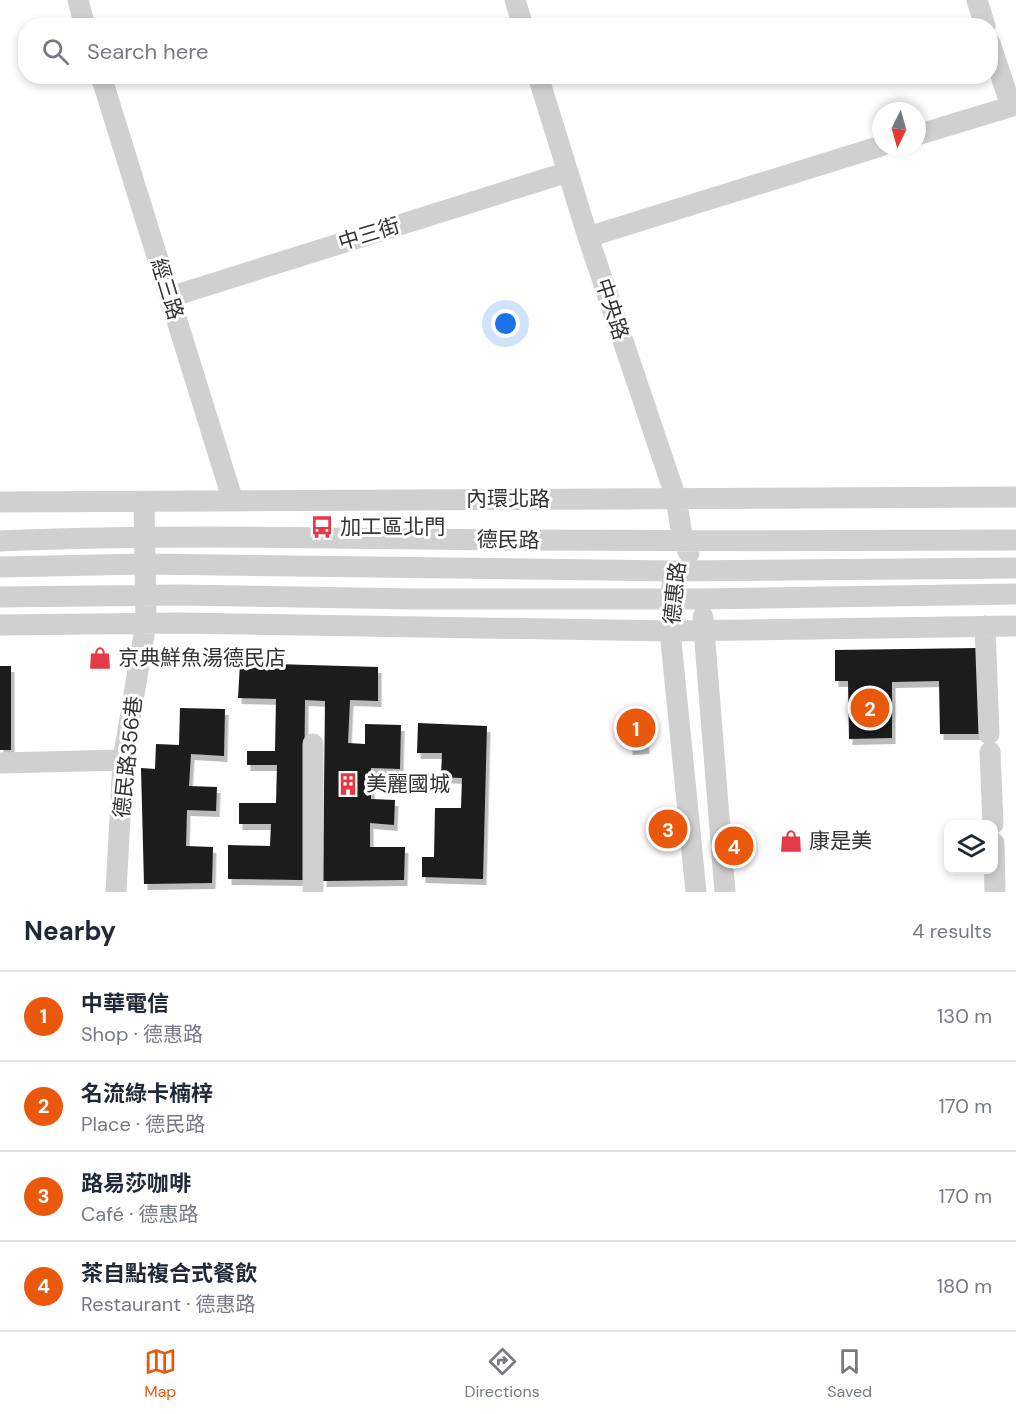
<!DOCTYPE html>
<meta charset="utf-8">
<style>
:root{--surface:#fff;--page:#f6f6f7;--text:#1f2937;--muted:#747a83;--line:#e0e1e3;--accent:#ea580c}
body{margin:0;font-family:"DM Sans","Noto Sans TC",sans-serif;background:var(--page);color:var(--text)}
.controls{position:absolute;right:18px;bottom:18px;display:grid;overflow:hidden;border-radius:12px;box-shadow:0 3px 9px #0003}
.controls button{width:54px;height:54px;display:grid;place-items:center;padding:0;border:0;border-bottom:2px solid var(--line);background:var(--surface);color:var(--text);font:30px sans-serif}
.compass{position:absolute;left:872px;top:102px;width:54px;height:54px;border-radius:50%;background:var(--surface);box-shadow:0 3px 9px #0003;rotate:185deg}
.you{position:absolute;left:506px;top:324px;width:21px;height:21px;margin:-15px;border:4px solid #fff;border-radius:50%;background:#1a73e8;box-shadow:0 0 0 9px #1a73e833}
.badge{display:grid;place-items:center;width:39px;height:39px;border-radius:50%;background:var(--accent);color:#fff;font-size:20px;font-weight:700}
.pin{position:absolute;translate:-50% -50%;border:3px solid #fff;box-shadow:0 2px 6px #0006}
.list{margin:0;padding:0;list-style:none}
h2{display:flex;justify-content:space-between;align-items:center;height:78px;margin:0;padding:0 24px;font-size:26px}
h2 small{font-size:20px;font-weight:400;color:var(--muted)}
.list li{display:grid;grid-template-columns:39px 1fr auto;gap:18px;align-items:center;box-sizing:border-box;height:90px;padding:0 24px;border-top:2px solid var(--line)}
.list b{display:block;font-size:22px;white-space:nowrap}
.list p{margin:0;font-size:20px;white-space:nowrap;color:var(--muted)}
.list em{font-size:20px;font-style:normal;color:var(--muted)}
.icon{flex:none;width:33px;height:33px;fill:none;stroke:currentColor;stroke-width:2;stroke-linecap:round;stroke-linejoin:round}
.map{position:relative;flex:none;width:1016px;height:892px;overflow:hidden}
.search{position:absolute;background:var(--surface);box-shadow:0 3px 9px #0003;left:18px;right:18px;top:18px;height:66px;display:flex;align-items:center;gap:15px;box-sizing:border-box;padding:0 21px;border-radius:24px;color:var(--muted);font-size:22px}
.sheet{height:438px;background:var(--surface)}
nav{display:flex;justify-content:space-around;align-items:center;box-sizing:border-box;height:84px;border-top:2px solid var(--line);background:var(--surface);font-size:16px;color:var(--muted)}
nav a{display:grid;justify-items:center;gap:3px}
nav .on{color:var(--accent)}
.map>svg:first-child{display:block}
.building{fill:#1a1a1a;filter:url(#shadow)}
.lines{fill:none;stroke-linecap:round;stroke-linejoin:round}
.minor{stroke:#d0d0d0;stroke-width:21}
.labels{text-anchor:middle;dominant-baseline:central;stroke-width:6;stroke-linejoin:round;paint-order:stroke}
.street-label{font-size:21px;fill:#333;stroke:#fff}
.poi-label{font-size:21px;fill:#333;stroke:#fff;text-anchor:start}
</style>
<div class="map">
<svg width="1016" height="892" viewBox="0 0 1016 892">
<defs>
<filter id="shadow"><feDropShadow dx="3.5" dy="6" stdDeviation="0" flood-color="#0004"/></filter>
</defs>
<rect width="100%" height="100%" fill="#fff"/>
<path class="building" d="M980,648L981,734H940L939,681L892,682V738L849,739L848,681H835V650Z
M240,663L378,667V701L350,700L348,743L365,744V724L401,725L400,769L371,768V799L395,800L394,825L370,823V847H405L404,880L323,881L325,701L305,700L303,880L228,879V845L270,846L271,824H239V803H276L277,765H247V751H275L276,699L238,698Z
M0,666H11V750H0Z
M180,708L225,709L224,756L191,754L189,786L217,787L216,811L187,810L186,846L213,847L212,883L144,884L141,768L155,769L156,744L179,745Z
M626,709H644L646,748L629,749Z
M418,723L487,726L483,879L422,877V857H434L435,808H461L462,778L441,777L442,753H417Z"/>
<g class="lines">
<path class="minor" d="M78,0L85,26
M515,0L523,26
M977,0L985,26
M990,43L1011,106
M101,76L233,501
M538,76L588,237L676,498L683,541L689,553
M917,135L1016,105
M588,237L881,146
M170,297L568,172
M0,502L1016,497
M0,541C167,534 333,538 500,540C672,541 844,541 1016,540
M0,567L145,564L673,571L1016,568
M672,585L670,631L696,892
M0,597L180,595L414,599H702L1016,594
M703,617L725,892
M0,625L180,623L670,631L1016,626
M985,626L989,734
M990,752L993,824
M0,763L123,760
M994,843L995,892
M116,892L123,760L146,623L144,502
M313,892V744"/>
</g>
<defs>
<g id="bus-bare" transform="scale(1.8)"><path d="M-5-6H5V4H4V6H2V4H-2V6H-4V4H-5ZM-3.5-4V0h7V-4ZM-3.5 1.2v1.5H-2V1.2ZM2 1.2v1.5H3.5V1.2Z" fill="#e63946" stroke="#fff" stroke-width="2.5" paint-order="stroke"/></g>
<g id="shop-bare" transform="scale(1.8)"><path d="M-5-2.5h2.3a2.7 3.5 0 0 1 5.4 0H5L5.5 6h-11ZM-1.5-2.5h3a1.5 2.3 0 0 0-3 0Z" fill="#e63946" stroke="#fff" stroke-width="2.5" paint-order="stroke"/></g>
<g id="building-bare" transform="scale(1.8)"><path d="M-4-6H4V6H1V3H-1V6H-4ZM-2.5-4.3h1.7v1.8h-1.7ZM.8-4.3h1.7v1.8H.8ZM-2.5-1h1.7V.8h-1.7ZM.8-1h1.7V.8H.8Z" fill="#e63946" stroke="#fff" stroke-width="2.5" paint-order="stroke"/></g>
</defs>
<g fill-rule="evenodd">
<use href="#bus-bare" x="322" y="527"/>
<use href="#shop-bare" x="100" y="658"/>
<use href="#building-bare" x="348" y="784"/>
<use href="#shop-bare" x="791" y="841"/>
</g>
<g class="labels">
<g class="street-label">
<text transform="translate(369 234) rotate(-17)">中三街</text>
<text transform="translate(167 289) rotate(73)">經三路</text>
<text transform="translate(612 309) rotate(72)">中央路</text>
<text x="508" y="499">內環北路</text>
<text transform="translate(508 540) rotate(1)">德民路</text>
<text transform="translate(675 593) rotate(-84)">德惠路</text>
<text transform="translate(128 757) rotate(-84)">德民路356巷</text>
</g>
<g class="poi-label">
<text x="340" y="527">加工區北門</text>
<text x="118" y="658">京典鮮魚湯德民店</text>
<text x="366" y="784">美麗國城</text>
<text x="809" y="841">康是美</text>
</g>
</g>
</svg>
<div class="controls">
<button><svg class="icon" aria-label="layers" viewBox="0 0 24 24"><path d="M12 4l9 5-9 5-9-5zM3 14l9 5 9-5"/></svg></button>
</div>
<svg class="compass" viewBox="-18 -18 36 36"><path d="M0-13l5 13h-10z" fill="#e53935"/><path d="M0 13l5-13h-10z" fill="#747a83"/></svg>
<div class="you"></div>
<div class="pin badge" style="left:636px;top:728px">1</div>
<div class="pin badge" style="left:870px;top:708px">2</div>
<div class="pin badge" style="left:668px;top:829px">3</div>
<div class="pin badge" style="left:734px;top:846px">4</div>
<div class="search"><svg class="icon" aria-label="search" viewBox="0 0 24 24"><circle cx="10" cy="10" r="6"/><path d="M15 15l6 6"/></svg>Search here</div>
</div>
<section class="sheet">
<h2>Nearby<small>4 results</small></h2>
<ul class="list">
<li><span class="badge">1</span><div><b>中華電信</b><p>Shop · 德惠路</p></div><em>130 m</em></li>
<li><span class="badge">2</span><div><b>名流綠卡楠梓</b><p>Place · 德民路</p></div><em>170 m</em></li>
<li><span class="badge">3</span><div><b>路易莎咖啡</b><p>Café · 德惠路</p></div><em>170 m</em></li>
<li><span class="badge">4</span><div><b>茶自點複合式餐飲</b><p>Restaurant · 德惠路</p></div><em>180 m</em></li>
</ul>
</section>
<nav>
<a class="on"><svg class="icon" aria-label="map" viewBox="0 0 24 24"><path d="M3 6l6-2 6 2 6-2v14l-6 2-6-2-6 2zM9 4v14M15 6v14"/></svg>Map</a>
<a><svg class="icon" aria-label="directions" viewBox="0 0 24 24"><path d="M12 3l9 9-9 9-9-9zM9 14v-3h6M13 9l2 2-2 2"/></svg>Directions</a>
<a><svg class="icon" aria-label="saved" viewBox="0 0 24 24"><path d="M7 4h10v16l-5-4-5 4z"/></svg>Saved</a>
</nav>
